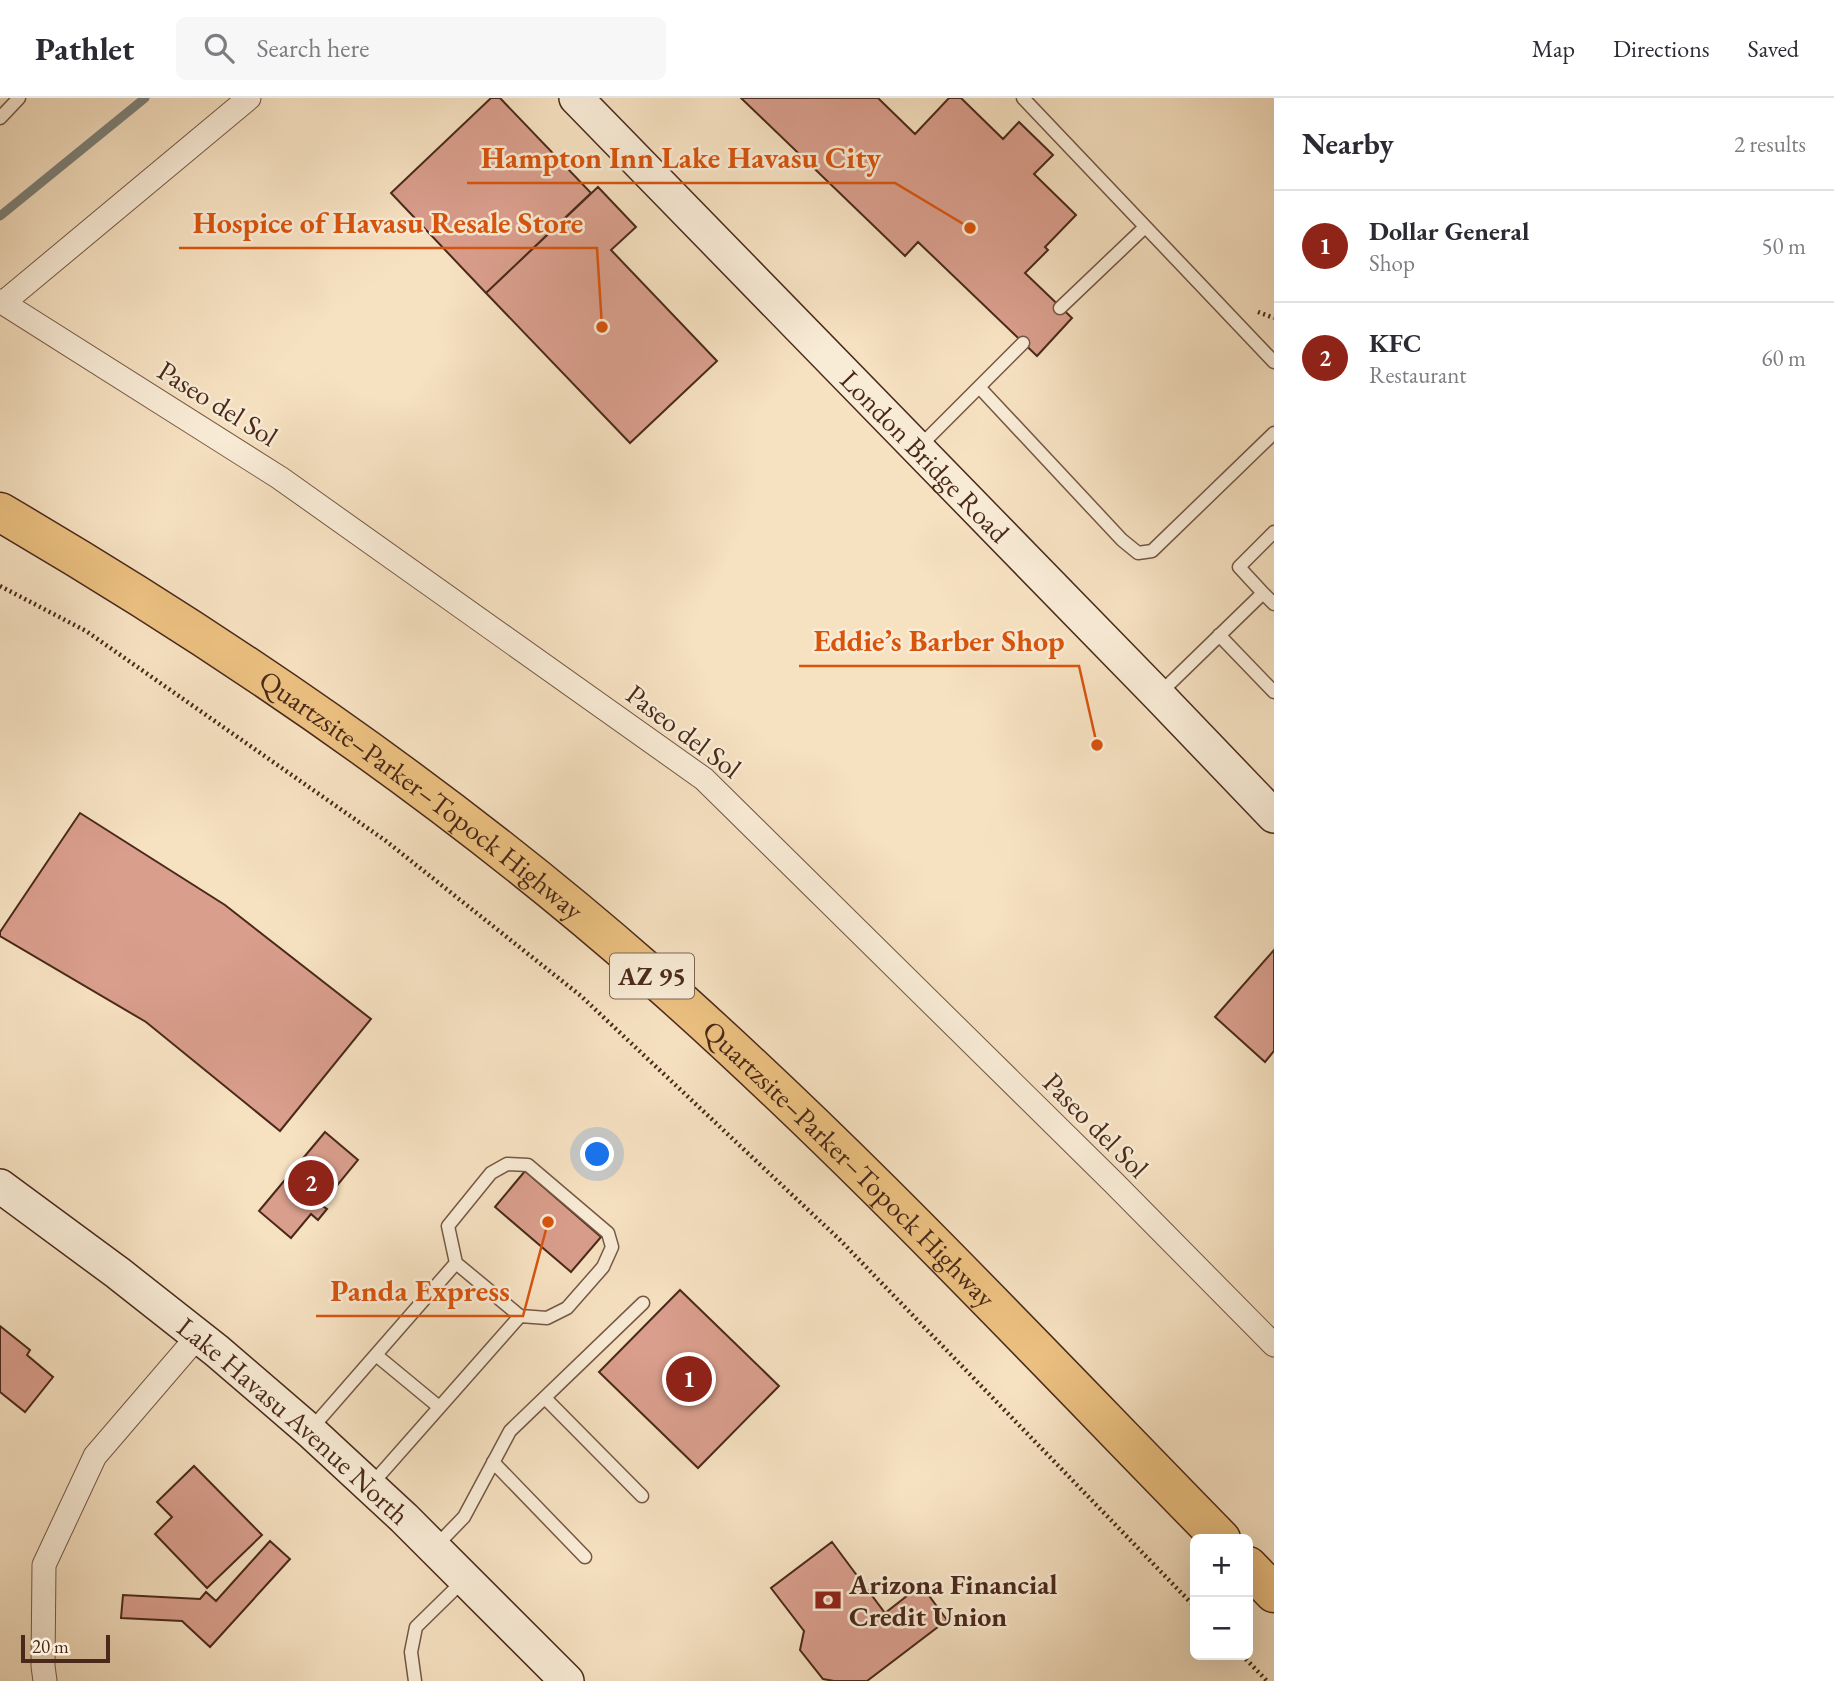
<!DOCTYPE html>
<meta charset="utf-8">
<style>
:root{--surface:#fff;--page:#f7f7f7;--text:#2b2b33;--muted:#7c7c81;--line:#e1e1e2;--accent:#8f2418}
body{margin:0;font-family:"EB Garamond",serif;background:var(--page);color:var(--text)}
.controls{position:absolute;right:21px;bottom:21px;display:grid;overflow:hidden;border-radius:10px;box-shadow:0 7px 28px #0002}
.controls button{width:63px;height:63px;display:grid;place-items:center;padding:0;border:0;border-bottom:2px solid var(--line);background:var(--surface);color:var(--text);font:35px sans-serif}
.scale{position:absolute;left:21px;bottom:18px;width:89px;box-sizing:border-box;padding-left:7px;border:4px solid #4a291a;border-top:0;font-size:19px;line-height:24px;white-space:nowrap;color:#4a291a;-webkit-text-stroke:5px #f9ecd7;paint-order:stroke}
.you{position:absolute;left:598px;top:1057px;width:24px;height:24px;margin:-18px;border:5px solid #fff;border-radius:50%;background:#1a73e8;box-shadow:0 0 0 10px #1a73e833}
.badge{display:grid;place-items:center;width:46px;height:46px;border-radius:50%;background:var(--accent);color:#fff;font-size:23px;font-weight:700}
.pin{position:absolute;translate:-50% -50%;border:4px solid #fff;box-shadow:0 2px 7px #0006}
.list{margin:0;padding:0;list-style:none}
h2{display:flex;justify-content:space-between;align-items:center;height:91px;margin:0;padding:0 28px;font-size:30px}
h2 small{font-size:23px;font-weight:400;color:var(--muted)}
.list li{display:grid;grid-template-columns:46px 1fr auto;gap:21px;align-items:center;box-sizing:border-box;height:112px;padding:0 28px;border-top:2px solid var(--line)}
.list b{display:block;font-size:26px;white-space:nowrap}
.list p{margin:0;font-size:23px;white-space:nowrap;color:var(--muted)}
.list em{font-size:23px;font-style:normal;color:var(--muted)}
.icon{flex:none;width:38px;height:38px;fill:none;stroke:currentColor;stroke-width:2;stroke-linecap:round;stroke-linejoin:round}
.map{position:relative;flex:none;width:1274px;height:1583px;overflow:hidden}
header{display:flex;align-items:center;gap:42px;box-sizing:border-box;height:98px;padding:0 35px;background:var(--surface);border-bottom:2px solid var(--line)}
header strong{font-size:33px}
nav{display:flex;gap:38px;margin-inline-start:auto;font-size:24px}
.search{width:490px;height:63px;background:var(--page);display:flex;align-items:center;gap:18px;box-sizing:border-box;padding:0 24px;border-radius:10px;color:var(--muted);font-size:26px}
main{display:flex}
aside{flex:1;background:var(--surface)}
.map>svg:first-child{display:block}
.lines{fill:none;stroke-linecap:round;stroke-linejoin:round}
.stream{stroke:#7c817a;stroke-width:9}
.building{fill:#d99e8c;stroke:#4a291a;stroke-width:2}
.lane-casing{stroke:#755744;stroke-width:15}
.street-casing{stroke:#755744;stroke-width:25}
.secondary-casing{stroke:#4a291a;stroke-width:36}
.highway-casing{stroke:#4a291a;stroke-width:41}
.path{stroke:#4a291a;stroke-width:4.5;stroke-dasharray:2 3.5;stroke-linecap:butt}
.lane{stroke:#f9ecd7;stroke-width:12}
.street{stroke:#f9ecd7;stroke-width:23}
.secondary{stroke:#f9ecd7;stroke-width:33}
.highway{stroke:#ebc080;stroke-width:38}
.labels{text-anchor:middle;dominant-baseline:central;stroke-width:5;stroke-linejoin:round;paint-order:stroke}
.shield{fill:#f9ecd7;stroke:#7e6453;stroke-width:2}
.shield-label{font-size:26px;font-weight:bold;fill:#4a291a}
.street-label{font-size:28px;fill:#4a291a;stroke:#f9ecd7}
.poi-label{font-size:28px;font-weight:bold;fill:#4a291a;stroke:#f9ecd7;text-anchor:start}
.leader{fill:none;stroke:#d8540d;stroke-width:2.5}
.callout-dot{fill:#d8540d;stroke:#f9ecd7;stroke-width:2.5}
.callout-label{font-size:30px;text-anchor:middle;font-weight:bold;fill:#d8540d;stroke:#f9ecd7;stroke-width:5;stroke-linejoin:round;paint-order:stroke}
</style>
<header>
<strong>Pathlet</strong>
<div class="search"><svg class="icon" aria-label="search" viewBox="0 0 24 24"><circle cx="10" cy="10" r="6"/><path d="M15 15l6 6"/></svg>Search here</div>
<nav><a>Map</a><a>Directions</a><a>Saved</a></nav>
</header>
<main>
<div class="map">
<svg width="1274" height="1583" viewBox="0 0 1274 1583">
<rect width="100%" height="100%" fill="#f6e1c1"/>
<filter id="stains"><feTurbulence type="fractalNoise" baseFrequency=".00286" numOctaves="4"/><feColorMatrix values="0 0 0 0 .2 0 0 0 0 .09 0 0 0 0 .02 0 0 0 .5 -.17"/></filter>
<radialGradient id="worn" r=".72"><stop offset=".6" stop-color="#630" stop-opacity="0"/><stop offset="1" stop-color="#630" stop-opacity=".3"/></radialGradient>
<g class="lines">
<path class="stream" d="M0,118L145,0"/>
</g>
<path class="building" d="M491,0H500L591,95L486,195L391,95Z
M741,0H878L915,36L949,0H961L1003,41L1019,24L1053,57L1034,76L1076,117L1045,149L1048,152L1025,175L1072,220L1037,258L918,144L905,158Z
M598,89L636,129L611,152L717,263L630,345L486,195Z
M80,715L225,807L371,921L280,1033L146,924L0,838V834Z
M1274,852V953L1265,964L1215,919Z
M325,1034L358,1062L321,1107L327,1111L318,1122L311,1116L291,1140L259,1113Z
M525,1073L601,1139L571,1174L495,1109Z
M680,1192L779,1288L698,1370L599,1274Z
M0,1228L30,1252L27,1257L53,1279L25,1314L0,1294Z
M194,1368L262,1437L207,1490L155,1436L172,1419L157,1404Z
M270,1443L290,1461L210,1549L182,1523L121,1520L123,1497L200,1501L206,1494L216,1503Z
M832,1444L885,1515L921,1487L947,1522L867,1583H834L823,1581L800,1552L804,1533L771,1490Z"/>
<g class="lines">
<g class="lane-casing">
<path id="lane" d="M1023,0L1274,264
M0,20L19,0
M1060,210L1145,129
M979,289L1023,245
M918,350L979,289L1122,442L1138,455L1152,453L1274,335
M1263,495L1239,469L1274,434
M1219,537L1274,594
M1158,597L1263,495L1274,506
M376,1257L439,1309
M545,1300L642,1398
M311,1331L456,1165
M493,1364L585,1459
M370,1388L520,1218L456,1165L448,1128L491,1075L507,1066L528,1067L608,1135L612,1149L603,1169L567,1210L547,1220L520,1218
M434,1450L464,1419L510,1333L643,1205
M415,1583L411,1554L416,1529L464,1482"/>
</g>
<g class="street-casing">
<path id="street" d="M0,203L280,380L704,681L1114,1085L1274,1247
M3,205L249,0
M45,1583L43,1568L44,1467L95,1358L198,1238"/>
</g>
<g class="secondary-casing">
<g id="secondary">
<path id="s1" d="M576,0L1158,597L1274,718"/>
<path id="s2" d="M0,1088L118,1175L217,1253L310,1333L404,1420L567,1583"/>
</g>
</g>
<g class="highway-casing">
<g id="highway">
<path id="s3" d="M0,414C229,548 449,699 649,875C850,1052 1034,1250 1221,1441"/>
<path d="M1248,1468L1274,1495"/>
</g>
</g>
<path class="path" d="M1258,214L1274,220
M0,488L86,533L386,743L581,898L839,1141L1195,1509
M1242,1557L1267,1583"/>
<use href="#lane" class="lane"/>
<use href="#street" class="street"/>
<use href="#secondary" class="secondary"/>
<use href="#highway" class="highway"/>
</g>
<defs>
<g id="bank-bare" transform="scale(2.1)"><path d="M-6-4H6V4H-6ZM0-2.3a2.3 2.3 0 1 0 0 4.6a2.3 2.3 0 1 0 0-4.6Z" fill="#8f2418" stroke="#f9ecd7" stroke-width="2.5" paint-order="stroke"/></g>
</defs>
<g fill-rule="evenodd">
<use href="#bank-bare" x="828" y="1502"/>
</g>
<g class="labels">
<rect class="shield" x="610" y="855.5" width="84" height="45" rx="5"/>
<g class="shield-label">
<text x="652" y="878">AZ 95</text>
</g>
<g class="street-label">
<text transform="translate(218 305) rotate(32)">Paseo del Sol</text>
<text stroke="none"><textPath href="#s1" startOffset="500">London Bridge Road</textPath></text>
<text transform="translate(684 633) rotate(37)">Paseo del Sol</text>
<text stroke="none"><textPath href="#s3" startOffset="508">Quartzsite–Parker–Topock Highway</textPath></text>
<text transform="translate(1096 1027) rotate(45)">Paseo del Sol</text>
<text stroke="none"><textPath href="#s3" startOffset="1074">Quartzsite–Parker–Topock Highway</textPath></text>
<text stroke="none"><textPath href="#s2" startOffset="376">Lake Havasu Avenue North</textPath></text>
</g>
<g class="poi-label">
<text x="849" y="1486">Arizona Financial<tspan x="849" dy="32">Credit Union</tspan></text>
</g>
</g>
<path class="leader" d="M970 130L895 85H467M602 229L597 150H179M1097 647L1079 568H799M548 1124L523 1218H316"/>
<g class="callout-dot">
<circle cx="970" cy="130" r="7"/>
<circle cx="602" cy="229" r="7"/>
<circle cx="1097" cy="647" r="7"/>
<circle cx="548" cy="1124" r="7"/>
</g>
<g class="callout-label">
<text x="681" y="70">Hampton Inn Lake Havasu City</text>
<text x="388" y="135">Hospice of Havasu Resale Store</text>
<text x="939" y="553">Eddie’s Barber Shop</text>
<text x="420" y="1203">Panda Express</text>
</g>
<rect width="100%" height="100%" filter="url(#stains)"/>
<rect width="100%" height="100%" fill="url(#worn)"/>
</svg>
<div class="controls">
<button>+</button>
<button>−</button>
</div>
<div class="scale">20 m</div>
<div class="you"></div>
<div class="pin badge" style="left:689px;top:1281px">1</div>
<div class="pin badge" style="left:311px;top:1085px">2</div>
</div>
<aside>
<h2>Nearby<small>2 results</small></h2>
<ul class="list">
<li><span class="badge">1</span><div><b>Dollar General</b><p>Shop</p></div><em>50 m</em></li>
<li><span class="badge">2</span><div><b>KFC</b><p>Restaurant</p></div><em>60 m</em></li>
</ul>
</aside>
</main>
